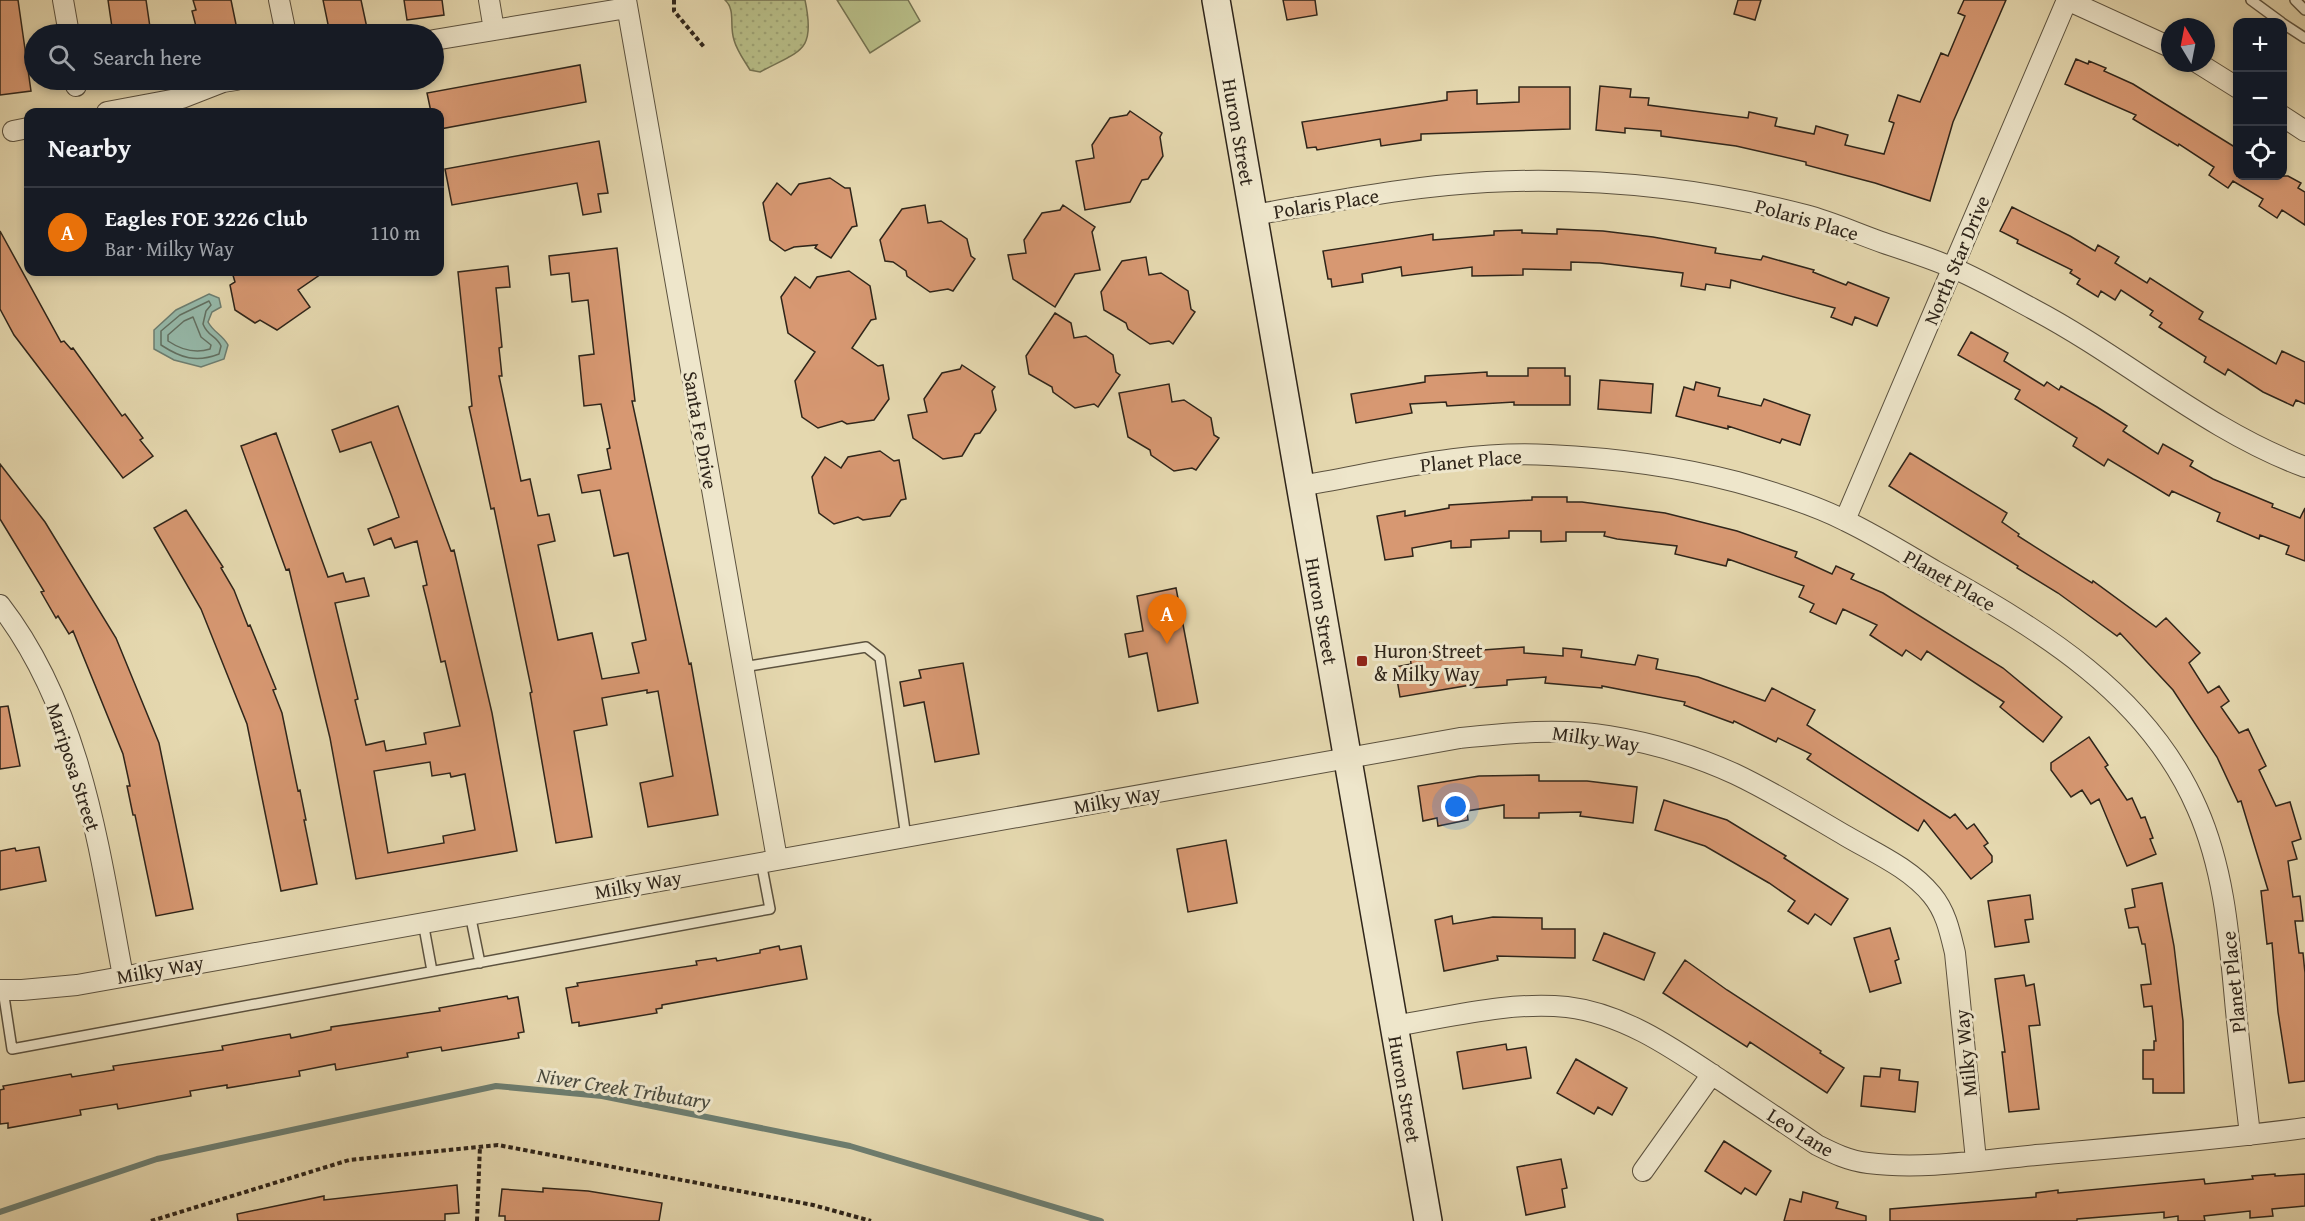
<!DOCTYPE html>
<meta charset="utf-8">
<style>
:root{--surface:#171b24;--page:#20242c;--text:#f1f3f6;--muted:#9ea1a6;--line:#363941;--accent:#2563eb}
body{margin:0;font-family:"Gentium Book Plus",serif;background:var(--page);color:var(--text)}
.controls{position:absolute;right:18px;top:18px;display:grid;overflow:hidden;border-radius:12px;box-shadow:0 3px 9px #0003}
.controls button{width:54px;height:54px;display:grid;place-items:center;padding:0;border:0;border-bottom:2px solid var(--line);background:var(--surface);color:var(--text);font:30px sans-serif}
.compass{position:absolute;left:2161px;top:18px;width:54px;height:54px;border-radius:50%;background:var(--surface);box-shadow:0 3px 9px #0003;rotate:350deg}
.you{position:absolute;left:1456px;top:807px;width:21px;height:21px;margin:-15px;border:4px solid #fff;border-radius:50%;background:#1a73e8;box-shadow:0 0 0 9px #1a73e833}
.badge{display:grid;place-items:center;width:39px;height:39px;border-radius:50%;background:var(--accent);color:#fff;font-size:20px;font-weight:700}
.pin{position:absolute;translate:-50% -50px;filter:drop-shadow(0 2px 3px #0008)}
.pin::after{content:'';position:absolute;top:32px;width:21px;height:18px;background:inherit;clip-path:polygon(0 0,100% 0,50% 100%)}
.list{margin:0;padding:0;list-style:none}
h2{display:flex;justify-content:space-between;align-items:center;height:78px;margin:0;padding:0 24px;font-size:26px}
h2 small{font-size:20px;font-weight:400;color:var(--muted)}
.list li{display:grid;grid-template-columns:39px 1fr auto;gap:18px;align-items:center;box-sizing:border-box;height:90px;padding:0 24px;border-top:2px solid var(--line)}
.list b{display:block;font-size:22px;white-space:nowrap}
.list p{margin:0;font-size:20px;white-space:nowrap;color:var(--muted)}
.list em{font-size:20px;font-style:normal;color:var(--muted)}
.icon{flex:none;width:33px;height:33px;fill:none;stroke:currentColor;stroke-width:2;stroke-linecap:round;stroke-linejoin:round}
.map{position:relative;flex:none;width:2305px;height:1221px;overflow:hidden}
.search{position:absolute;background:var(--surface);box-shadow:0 3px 9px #0003;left:24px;top:24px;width:420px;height:66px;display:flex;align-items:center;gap:15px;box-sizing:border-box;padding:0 21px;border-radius:33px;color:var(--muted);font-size:22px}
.panel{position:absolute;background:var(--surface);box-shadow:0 3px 9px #0003;left:24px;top:108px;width:420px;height:168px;border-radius:12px}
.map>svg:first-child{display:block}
.grass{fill:#b8be88;stroke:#747251;stroke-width:1.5}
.park{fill:url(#park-dots);stroke:#747251;stroke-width:1.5}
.water{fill:#96baab;stroke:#6d7e71;stroke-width:1.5}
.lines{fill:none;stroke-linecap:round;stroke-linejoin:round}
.shore{stroke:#627062;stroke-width:1.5}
.stream{stroke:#6d7e71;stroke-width:6}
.building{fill:#d79872;stroke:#2f251a;stroke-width:1.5;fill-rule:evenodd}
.lane-casing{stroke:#5c523f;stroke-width:12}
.street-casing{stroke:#5c523f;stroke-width:22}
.secondary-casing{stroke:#2f251a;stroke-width:30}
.path{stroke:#2f251a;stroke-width:4;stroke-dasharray:4.5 3;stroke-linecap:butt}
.lane{stroke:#eee6cb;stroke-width:9}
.street{stroke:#eee6cb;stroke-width:20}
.secondary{stroke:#eee6cb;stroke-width:27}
.poi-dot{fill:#8f2418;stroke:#eee6cb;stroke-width:2}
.labels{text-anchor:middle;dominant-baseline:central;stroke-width:6;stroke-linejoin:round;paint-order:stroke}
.street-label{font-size:20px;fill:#2f251a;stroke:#eee6cb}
.poi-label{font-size:20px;fill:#2f251a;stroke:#eee6cb;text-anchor:start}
.water-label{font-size:21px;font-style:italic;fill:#494a3e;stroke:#eee6cb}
</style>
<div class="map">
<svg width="2305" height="1221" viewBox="0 0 2305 1221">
<defs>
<pattern id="park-dots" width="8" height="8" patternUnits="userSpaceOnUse" patternTransform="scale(1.5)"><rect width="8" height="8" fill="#b8be88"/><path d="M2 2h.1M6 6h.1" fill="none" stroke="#9ea375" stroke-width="1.8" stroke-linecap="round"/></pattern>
</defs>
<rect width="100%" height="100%" fill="#e5d8af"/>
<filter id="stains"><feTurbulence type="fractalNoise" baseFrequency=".00333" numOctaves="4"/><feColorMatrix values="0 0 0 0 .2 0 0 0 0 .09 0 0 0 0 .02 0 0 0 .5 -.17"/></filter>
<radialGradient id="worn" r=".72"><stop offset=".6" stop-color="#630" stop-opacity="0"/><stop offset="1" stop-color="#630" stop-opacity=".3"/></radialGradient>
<path class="grass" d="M837,0H908L920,21L870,53Z"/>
<path class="park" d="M805,0C816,52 801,50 760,72L750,70C744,60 737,51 734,40C729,25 736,10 725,0Z"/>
<path class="water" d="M209,294L219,298L221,307L212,312L208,322C214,333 222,334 228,345L224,359L201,367L174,360L154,349V330L176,310Z"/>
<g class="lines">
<path class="shore" d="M209,301L211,305L206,311L203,324C208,337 216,335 221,346L219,354C196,363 181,358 161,345V331L180,315Z
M193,317L201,337L211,345L210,349C195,354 180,349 168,341V335L184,321Z"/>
<path class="stream" d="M0,1212L157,1159L496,1086L602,1096L850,1146L1101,1221"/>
</g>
<path class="building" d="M0,0H18L31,91L0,95Z
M108,0H146L151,34H113Z
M193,0H231L238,34H198L192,11L196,10Z
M323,0H361L367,28L330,34Z
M404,0H442L444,15L407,20Z
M1283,0H1315L1317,15L1287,20Z
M1738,0H1761L1755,20L1734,14Z
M1964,0H2006L1953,122L1930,201L1875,183L1806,165V162L1736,146L1661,136V131L1625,128V133L1596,130L1600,86L1631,89L1630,97L1649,98L1648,105L1748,118L1749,112L1777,118L1775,126L1814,134L1816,126L1848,135L1845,145L1884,154L1894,123L1889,121L1898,95L1920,102L1941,53L1948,56L1965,16L1958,13Z
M2076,59L2088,64L2089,61L2106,68L2104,71L2133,84L2238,149L2237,176H2288L2301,183L2298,188L2305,192V225L2282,210L2277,218L2259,206L2263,199L2233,181L2228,188L2209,175L2214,167L2179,144L2178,146L2133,119L2136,115L2065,84Z
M580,65L586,102L440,129V112H431L427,93Z
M1519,87H1570V129L1421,134V140L1381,146L1380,139L1317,150L1316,147L1307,148L1302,122L1447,100V92L1477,90V104L1519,102Z
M1130,111L1162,133L1160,137L1163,156L1148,179L1142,180L1130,202L1085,210L1076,161L1094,158L1092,145L1110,118L1127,115Z
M599,141L608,193L598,194L601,212L583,215L577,183L452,205L445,169Z
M830,178L845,188H850L857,226L852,227L831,258L815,248L817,245L794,247L785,251L770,240L763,203L777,183L791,195L799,184Z
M925,205L928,223L941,221L967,239L971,256L975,259L953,291L948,289L930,292L907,276L906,271L893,262L885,261L880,240L902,209Z
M1063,205L1095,227L1092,232L1100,270L1075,274L1055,307L1013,279L1008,255L1026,253L1024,240L1042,213L1060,210Z
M2012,207L2070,236L2095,251L2098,245L2119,257L2115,263L2147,283L2150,278L2203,312L2199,319L2276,364L2282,351L2305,362V404L2296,400L2293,406L2263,392L2228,369L2225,375L2204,362L2206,357L2159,327L2162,323L2150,315L2153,311L2121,290L2115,300L2101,291L2098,297L2077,284L2080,279L2070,273L2072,270L2017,243L2018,240L2000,231Z
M1557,229L1603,231L1653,237L1716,248L1715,253L1761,260L1763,256L1814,270L1813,272L1846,285L1848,282L1889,298L1877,326L1855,317L1852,325L1831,317L1835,308L1731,280L1730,288L1706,284L1705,290L1681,286L1683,273L1600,263L1571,262V270L1523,269V275L1472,276V267L1402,276L1401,267L1362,274L1363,282L1332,287L1331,279H1328L1323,251L1433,234V240L1494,235V231L1522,230V233L1557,234Z
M0,231L61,342L64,341L71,349L73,348L122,416L125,414L143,438L140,440L153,456L123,478L14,335L0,309Z
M617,248L635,401H632L689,664L691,663L718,815L648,827L640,783L673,776L658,691L647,693V690L602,698L607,725L574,731L592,837L556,843L530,693L532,692L494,508L491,509L469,407L472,406L458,272L508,266L510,287L496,288L502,347L499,348L502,376H499L521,481L530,479L538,516L549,514L555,541L538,545L558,640L592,633L602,679L639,673L632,643L646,640L628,553L614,556L600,490L582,493L578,475L611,469L607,449L610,448L601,404L584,406L579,356L594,354L588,300L572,302L569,273L551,275L549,256Z
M1146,257L1149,275L1161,273L1188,291L1191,309L1195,312L1173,344L1169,341L1150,344L1128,329L1126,323L1104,310L1101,292L1122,261Z
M849,271L870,286L876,319L871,320L852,348L878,366L883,365L889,399L874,420L847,424L842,421L818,428L802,417L795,381L815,352L788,333L781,297L795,277L810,288L817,277Z
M232,272H324L298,290L310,307L277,330L260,320L255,323L235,310L230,285L235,282Z
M1055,313L1071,323L1074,338L1086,336L1113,355L1116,372L1120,375L1098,407L1094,404L1075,408L1053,392L1052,387L1029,374L1026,356Z
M1971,332L2008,353L2004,361L2044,386L2047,382L2059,390L2061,386L2097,407L2127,426L2123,431L2158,454L2163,444L2193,461L2190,466L2213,479L2273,504L2272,507L2300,518L2305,508V561L2286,554L2289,546L2260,535L2259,539L2217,521L2220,513L2172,491L2169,496L2108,459L2104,466L2073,446L2077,438L2015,399L2020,390L1958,355Z
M962,365L995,387L992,391L996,410L980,433L975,434L962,456L943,459L913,438L908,415L927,412L924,399L942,373L960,369Z
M1528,368H1565V376H1570V405H1514V402L1447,406L1446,402L1410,404L1412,413L1356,423L1351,394L1425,382V376L1487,372V376H1528Z
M1600,380L1653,384L1651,413L1598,409Z
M1696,382L1720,388L1718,396L1761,406L1764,399L1810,415L1800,445L1782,439L1780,443L1728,426V429L1676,416L1684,387L1694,390Z
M1169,384L1172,402L1184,400L1211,418L1214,435L1219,438L1196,470L1192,468L1174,471L1151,455L1150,450L1128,437L1119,393Z
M398,406L451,551L454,550L492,713L517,851L356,879L330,738L289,569L286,570L241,446L276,433L328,577L343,573L346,582L364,578L369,596L335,603L358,699L355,700L366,745L384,741L386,751L426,744L424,733L460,726L445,661L441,662L428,606L423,586L427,585L417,541L395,548L391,538L374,545L368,529L399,517L392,497L371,442L340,452L332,430ZM430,762L432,776L450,773L451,777L465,774L475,830L443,836L444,843L388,853L374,771Z
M880,451L894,461L899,460L906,499L901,500L890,516L863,520L858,517L834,524L819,513L812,477L825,457L841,468L848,457Z
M1910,453L2007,513L2002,522L2019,534L2018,536L2092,583L2093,581L2156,627L2166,618L2200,653L2189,663L2208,693L2219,686L2229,701L2221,707L2239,733L2248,729L2266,766L2259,770L2276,806L2290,802L2301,839L2292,842L2297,859L2288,861L2293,897L2300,896L2303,921H2295L2299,953H2303L2305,973V1081L2289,1083L2278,1012L2272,943L2267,944L2261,891L2268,890L2241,801L2238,802L2217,757L2173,690L2120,633L2117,636L2058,593L2017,568L2018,566L1889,486Z
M0,464L45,522L116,638L159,743L193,909L156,916L135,815H133L127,786H130L123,754L73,631L69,634L58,616L56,618L41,592L44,591L0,519Z
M1532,497H1567V502H1582L1665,513L1737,531L1797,552L1795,557L1832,574L1836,566L1854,574L1851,579L1883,593L2003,668L2062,717L2043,742L2000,707L2004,702L1927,651L1921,660L1906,650L1902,656L1870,635L1877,625L1843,609L1836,624L1810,612L1814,604L1799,597L1804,586L1728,559L1726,566L1675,554L1677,546L1617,539L1604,536L1605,532H1566V541L1541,542V531H1509V538L1471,540V547L1451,548V541L1412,548L1413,556L1385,560L1377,516L1405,511V516L1449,508V505L1532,500Z
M186,510L223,567L221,568L234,590L248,626L250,625L276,689L273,690L282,713L298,791L300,790L306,820H304L317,884L281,891L247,724L201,609L154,528Z
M1176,588L1198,703L1158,711L1147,653L1129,657L1125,634L1143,631L1137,596Z
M1524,647V653L1563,656V648L1582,650L1581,657L1635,665L1638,655L1658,659L1656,669L1698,677L1765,701L1772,688L1815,710L1807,725L1950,818L1955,814L1967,829L1974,824L1988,843L1984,846L1992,856V862L1971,879L1924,820L1918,831L1807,759L1811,754L1778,738L1776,742L1734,721L1733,723L1684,705L1685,702L1602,686V688L1545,683L1546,677L1507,680V685L1471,688V685L1400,697L1395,667L1411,664L1410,655L1438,651L1439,660L1469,655V651Z
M963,663L979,754L935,762L924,702L904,706L900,682L921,678L919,670Z
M8,706L20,766L0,769V707Z
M2089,737L2108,765L2105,767L2127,800L2132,798L2141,818L2145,817L2153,838L2150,839L2156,854L2127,866L2099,799L2091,804L2082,790L2071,797L2051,770V763Z
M1539,775V781H1587L1637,787L1633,823L1580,816L1581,812L1539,813V818H1504V805L1467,811L1468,820L1438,826L1437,818L1423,821L1418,786L1479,776Z
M1664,800L1727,820L1786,856L1784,858L1848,899L1831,925L1815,914L1808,924L1788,911L1795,901L1769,883L1705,846L1655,830Z
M1226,840L1237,903L1188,912L1177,849Z
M39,847L46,881L0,890V851L15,848L16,851Z
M2162,883L2174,946L2183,1021L2184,1093H2153V1079H2143V1050H2154V1041H2156L2152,1006L2144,1007L2141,985L2151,984L2145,944H2142L2138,927L2129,928L2125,909L2135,907L2132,889Z
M2030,895L2033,919L2025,920L2029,942L1995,947L1988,901Z
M1452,916L1453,924L1493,917L1542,918V929H1575V958L1497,956L1498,960L1444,971L1435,920Z
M1890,928L1899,959L1895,961L1901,983L1870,992L1854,938Z
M1604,933L1655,953L1644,980L1593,960Z
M779,946L780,950L801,946L807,979L662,1005V1008L656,1009L657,1013L579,1026V1022L572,1023L566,988L578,986L577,983L697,965L696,961L716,958L717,961L760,953V950Z
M1685,960L1727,990L1821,1051L1820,1053L1844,1068L1827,1093L1750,1042L1747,1047L1663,993Z
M2024,975L2026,986L2034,984L2040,1025L2029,1026L2039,1109L2009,1112L2002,1052H2005L1995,979Z
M507,996L508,999L518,997L524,1032L518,1033L519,1038L442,1051L441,1047L407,1053L408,1057L336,1070L335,1064L299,1071L300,1076L227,1088V1085L190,1091L191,1096L118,1109L117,1104L80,1110L81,1115L8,1128V1123L0,1124V1090L4,1089L3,1086L71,1074L72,1077L114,1070L113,1066L223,1050L222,1046L290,1034L291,1038L331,1030V1027L440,1011L439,1008Z
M1506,1044L1507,1050L1526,1047L1531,1078L1463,1089L1457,1052Z
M1576,1059L1627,1088L1612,1115L1598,1107L1594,1114L1557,1093Z
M1881,1068L1900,1070L1899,1080L1918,1082L1915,1112L1861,1106L1864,1076L1880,1077Z
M1724,1141L1771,1171L1756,1195L1745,1188L1741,1194L1705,1171Z
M1561,1159L1567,1188L1562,1189L1565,1207L1526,1215L1517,1167Z
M2275,1174V1176L2305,1174V1206L2272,1209L2273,1216L2250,1218V1211L2204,1216L2205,1221H2178V1216L2164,1218V1212L2077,1219V1221H1890V1209L2036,1197V1193L2058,1190V1193L2204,1179L2205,1184L2253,1179L2252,1176Z
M457,1185L459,1213L445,1214V1221H238L237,1214L324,1196V1200Z
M543,1188L588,1191L662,1203L659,1221H505V1216H499L502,1189L543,1192Z
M1803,1192L1838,1202L1836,1208L1866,1216V1221H1784L1790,1199L1801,1202Z"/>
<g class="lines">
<g class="lane-casing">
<path id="lane" d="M2251,0L2281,22
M2295,0L2305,10
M2282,23L2305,38
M743,667L866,647L880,658L906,837
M470,914L480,963
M423,922L432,971
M3,990L12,1049L770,909L761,862"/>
</g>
<g class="street-casing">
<path id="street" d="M63,0L69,34
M279,0L286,34
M489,0L494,30
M626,0L777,859
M434,40L627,8
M2198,63L2238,88
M75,80L76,86
M107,112L182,98L223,82L236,80
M2282,116L2305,131
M13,131L28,128
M1253,215C1331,202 1409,186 1487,182C1593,177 1702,188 1805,215C1832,222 1858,234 1884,243C1907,251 1931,258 1953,268C1981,280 2007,295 2033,309C2126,358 2206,430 2305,467
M1300,486C1383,472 1465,450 1549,455C1613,458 1676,466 1737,482C1773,492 1813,504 1846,521C1877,536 1906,554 1935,571C2040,630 2147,693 2197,808C2224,869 2229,935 2235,1000C2239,1045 2245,1090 2250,1135
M1845,520L2067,0L2170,47
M0,605C82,711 99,849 123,976
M0,990H22L77,985L1460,738C1510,733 1559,728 1609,736C1652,743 1696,756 1735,774C1773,792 1810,815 1846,836C1875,853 1910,868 1932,895C1946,912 1950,932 1955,953L1976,1160
M1394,1026C1450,1017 1510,1001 1567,1007C1625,1014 1674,1049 1722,1081C1753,1102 1785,1123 1817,1145C1833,1153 1849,1161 1868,1163C1923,1170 1982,1160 2036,1155C2126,1147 2216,1140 2305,1128
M1643,1171L1712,1074"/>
</g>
<g class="secondary-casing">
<path id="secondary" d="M1216,0L1428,1221"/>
</g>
<path class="path" d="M674,0V11L704,47
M151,1221L349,1160L498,1145L813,1205L871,1221
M477,1221L480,1146"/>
<use href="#lane" class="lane"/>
<use href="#street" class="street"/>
<use href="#secondary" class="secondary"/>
</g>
<rect class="poi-dot" x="1356" y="655" width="12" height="12" rx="3"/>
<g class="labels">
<g class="street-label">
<text transform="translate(1239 132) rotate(80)">Huron Street</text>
<text transform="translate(1326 203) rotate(-9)">Polaris Place</text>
<text transform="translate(1807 219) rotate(16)">Polaris Place</text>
<text transform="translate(1956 260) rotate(-67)">North Star Drive</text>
<text transform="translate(701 430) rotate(80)">Santa Fe Drive</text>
<text transform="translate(1471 460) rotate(-5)">Planet Place</text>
<text transform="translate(1950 580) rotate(30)">Planet Place</text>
<text transform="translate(1322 611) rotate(80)">Huron Street</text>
<text transform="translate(1596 738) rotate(8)">Milky Way</text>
<text transform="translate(74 767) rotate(72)">Mariposa Street</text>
<text transform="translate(1117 799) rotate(-10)">Milky Way</text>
<text transform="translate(638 884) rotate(-10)">Milky Way</text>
<text transform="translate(160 969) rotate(-10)">Milky Way</text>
<text transform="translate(2233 982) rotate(-96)">Planet Place</text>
<text transform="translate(1965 1053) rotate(-96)">Milky Way</text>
<text transform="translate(1405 1089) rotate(80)">Huron Street</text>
<text transform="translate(1801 1132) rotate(32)">Leo Lane</text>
</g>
<g class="poi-label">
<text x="1374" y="650">Huron Street<tspan x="1374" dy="23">&amp; Milky Way</tspan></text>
</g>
<g class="water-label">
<text transform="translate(624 1088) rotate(9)">Niver Creek Tributary</text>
</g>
</g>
<rect width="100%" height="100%" filter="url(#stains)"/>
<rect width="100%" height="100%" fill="url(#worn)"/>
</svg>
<div class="controls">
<button>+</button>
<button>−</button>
<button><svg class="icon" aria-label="locate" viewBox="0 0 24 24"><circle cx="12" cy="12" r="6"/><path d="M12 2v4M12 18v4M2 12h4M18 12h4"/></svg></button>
</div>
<svg class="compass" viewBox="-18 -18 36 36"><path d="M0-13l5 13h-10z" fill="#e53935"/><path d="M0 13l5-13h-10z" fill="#9ea1a6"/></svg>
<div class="you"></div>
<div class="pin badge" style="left:1167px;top:644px;background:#e8710a">A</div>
<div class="search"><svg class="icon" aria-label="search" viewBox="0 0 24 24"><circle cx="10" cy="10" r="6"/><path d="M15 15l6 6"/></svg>Search here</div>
<section class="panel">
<h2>Nearby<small></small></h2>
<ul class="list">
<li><span class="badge" style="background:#e8710a">A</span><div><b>Eagles FOE 3226 Club</b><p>Bar · Milky Way</p></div><em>110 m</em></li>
</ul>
</section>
</div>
